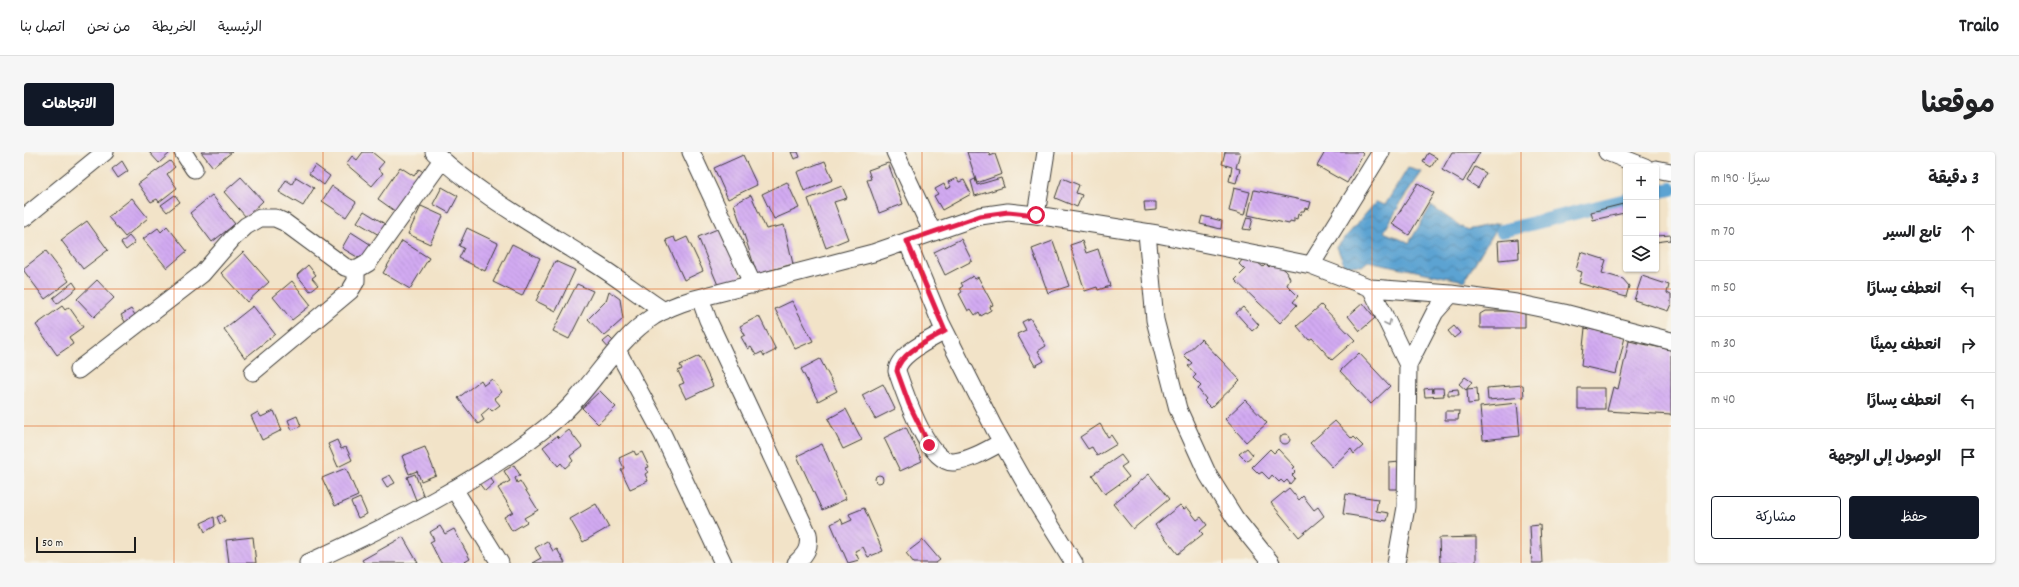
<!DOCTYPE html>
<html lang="ar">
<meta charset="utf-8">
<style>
:root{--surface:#fff;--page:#f6f6f6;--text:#202124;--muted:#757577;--line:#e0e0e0;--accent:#111827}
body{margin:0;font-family:Dekko,"Playpen Sans Arabic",sans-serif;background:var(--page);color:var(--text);direction:rtl}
.controls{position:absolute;right:12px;top:12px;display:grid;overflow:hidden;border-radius:4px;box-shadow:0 1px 3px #0004}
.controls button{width:36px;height:36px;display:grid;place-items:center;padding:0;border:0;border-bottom:1px solid var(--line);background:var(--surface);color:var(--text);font:20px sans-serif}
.scale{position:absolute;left:12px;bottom:10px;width:100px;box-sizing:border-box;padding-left:4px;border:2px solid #1c1c1c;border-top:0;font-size:11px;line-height:14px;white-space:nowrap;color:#1c1c1c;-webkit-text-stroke:3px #f7f3e8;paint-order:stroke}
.stop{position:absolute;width:12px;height:12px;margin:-9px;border:3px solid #e11d48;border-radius:50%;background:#fff}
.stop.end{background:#e11d48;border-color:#fff;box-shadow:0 1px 4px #0008}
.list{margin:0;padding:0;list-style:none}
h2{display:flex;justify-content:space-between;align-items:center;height:52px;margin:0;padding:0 16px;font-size:17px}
h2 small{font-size:13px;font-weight:400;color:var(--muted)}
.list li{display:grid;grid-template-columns:26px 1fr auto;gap:12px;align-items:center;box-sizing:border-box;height:56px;padding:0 16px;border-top:1px solid var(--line)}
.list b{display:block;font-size:15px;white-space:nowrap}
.list em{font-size:13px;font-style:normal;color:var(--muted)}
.actions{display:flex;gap:8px;padding:12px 16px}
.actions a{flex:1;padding:9px 0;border:1px solid var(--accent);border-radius:4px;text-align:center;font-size:14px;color:var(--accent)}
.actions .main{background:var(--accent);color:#fff}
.icon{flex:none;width:22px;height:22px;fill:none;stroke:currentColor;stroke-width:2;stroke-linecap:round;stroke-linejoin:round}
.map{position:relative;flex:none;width:1647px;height:411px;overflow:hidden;direction:ltr;border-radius:4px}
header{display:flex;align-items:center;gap:24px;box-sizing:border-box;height:56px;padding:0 20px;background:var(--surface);border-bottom:1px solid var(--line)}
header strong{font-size:19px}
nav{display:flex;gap:22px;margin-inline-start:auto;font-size:14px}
.intro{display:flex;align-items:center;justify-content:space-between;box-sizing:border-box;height:96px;padding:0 24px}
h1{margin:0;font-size:28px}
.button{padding:10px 18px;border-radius:4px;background:var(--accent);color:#fff;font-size:14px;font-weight:700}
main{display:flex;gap:24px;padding:0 24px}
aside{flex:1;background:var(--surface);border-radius:4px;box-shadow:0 1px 3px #0004}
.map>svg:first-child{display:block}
.water{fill:url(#water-waves);stroke:#3c6077}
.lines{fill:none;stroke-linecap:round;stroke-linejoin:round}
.canal{stroke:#5ca3d2;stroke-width:14}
.building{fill:url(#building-back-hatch)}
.minor-casing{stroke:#3c3a36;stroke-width:19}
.minor{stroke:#fff;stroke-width:17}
.oneway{stroke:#999}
.route{stroke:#e11d48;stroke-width:5}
.grid{fill:none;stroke:#de560d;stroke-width:1;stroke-opacity:0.55}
</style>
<header>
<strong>Trailo</strong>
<nav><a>الرئيسية</a><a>الخريطة</a><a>من نحن</a><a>اتصل بنا</a></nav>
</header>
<div class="intro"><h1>موقعنا</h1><a class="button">الاتجاهات</a></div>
<main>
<aside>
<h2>3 دقيقة<small>سيرًا · 190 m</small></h2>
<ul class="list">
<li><svg class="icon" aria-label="ahead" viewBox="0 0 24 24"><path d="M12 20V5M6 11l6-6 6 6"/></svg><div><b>تابع السير</b></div><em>70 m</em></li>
<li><svg class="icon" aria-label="left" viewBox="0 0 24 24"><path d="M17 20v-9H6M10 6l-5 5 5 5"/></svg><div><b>انعطف يسارًا</b></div><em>50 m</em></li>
<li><svg class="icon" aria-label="right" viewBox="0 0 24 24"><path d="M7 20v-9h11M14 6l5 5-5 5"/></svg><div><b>انعطف يمينًا</b></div><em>30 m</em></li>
<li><svg class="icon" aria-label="left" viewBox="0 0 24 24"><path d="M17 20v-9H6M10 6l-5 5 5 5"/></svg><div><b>انعطف يسارًا</b></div><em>40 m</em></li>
<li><svg class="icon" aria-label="arrive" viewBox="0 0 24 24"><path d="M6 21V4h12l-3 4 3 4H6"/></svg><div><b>الوصول إلى الوجهة</b></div></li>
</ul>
<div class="actions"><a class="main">حفظ</a><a>مشاركة</a></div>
</aside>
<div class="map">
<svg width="1647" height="411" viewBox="0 0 1647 411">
<defs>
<pattern id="water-waves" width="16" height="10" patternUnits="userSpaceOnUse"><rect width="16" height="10" fill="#5ca3d2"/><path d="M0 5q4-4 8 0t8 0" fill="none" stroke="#4b84aa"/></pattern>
<pattern id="building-back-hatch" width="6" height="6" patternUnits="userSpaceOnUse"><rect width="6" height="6" fill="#d2aaf2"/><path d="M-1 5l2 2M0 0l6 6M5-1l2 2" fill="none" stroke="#b492cf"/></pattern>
</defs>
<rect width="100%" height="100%" fill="#f7f3e8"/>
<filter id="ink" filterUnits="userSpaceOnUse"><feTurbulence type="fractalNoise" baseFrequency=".025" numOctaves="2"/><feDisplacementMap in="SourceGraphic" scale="8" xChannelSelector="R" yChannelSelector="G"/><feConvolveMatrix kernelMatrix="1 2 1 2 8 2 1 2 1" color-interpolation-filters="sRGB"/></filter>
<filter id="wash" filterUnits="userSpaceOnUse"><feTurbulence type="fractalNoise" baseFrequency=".012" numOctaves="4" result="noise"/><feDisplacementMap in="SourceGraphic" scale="16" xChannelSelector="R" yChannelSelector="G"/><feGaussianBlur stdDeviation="0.9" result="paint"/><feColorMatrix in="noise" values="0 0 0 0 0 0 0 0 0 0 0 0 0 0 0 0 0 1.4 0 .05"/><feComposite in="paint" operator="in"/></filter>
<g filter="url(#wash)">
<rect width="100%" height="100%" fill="#f2e3c8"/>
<path class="water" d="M1384,16L1398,20L1379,47L1360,80L1385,91L1407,54L1442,78L1475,71L1440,129L1344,109L1338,114L1320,113L1313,95L1352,50L1361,53Z"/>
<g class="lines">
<path class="canal" d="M1632,40L1647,37
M1478,79L1602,48"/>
</g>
<g id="blocks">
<path class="building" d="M125,0H147L135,11Z
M177,0H208L189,15Z
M339,0H348L360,10L354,17L359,21L348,34L322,12L328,4L333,8Z
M767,0H774L776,5L770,7Z
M943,0H965L966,4L971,2L978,22L953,31Z
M1201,0H1216L1212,16L1216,17L1212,31L1205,29L1208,15L1198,12Z
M1301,0H1337L1339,2L1323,31L1293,14Z
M1428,0H1456L1439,30L1418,18Z
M1404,1L1413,6L1407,15L1399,10Z
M719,3L733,33L704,47L690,16Z
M98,9L104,19L94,26L88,17Z
M146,9L151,15L143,22L153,36L135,50L133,47L127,50L114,32Z
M801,9L809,28L780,39L773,20Z
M864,11L879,52L855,61L843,28L847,27L844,18Z
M291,13L306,24L300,33L285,22Z
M376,15L390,24L395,17L402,22L375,62L354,47Z
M1451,15L1462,21L1454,36L1443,29Z
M217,25L239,49L222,65L200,40Z
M272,25L290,36L279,54L255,40L262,28L268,32Z
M933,26L935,30L940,28L947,42L918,58L910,44L914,42L911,37L920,32L922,37L927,35L924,30Z
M977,26L980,35L951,44L947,29L951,27L953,33Z
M1038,26L1055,33L1052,41L1058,43L1053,55L1031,46Z
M763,30L775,56L750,67L738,42Z
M1394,31L1410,41L1385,83L1368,72Z
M308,34L332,50L322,65L298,49Z
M818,34L823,46L810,50L824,87L802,96L784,47Z
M418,35L434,44L425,61L409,52Z
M1210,36L1226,40L1220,63L1205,59Z
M1230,38L1287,50L1285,57L1281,56L1280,59H1277L1276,63L1274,62L1273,67L1270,66V70L1266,69L1265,72L1224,63Z
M151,43L156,50L143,60L137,53Z
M188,43L211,72L188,90L166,61Z
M727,43L742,77L760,73L769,112L733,122L710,52Z
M108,46L124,66L101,85L84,65Z
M1120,50H1132V58L1121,59Z
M1599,52L1600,61L1569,68L1567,60Z
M397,54L419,64L406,92L384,82Z
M340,59L361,72L355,83L333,70Z
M1178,64L1198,69L1197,77L1176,72Z
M1223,65L1229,66L1226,78L1219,77Z
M63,69L84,98L59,117L37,88Z
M143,74L163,99L143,116L119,87L134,76L137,80Z
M443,76L474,91L461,119L435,106L440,96L435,94Z
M696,76L719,129L696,138L674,85Z
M327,80L349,94L340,109L318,96Z
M1647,83V88L1632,90V84Z
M105,84L111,91L102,98L97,91Z
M650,85L652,90L663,85L679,119L660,128L642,88Z
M937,87L948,109L921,123L910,100Z
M1494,87L1495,106L1475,108L1474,89Z
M378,89L405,106L386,137L359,121Z
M1029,89L1045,134L1024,141L1008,97Z
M1058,89L1062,101L1074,97L1086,134L1074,138L1073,135L1061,139L1046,93Z
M488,92L516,106L498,144L469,130Z
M22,99L45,129L21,147L0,119V116Z
M219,100L245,130L223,150L197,121Z
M1557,100L1582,108L1578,121L1599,127L1605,134L1602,145L1555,131L1558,120L1552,118Z
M1222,103L1228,110H1233L1239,115L1242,112L1245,115L1251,109L1263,120L1266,127L1263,133L1274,144L1269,150L1273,153L1256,171L1211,128L1221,118L1215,112Z
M531,109L551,118L532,159L512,149Z
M284,113L292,123L288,126L294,133L286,139L273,123Z
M949,124L951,127L954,125L969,153L966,154L967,158L957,164L955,160L951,163L947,157L944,159L935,142L938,140L936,136L939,134L937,131Z
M1618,124L1645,133L1643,141L1647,143V152L1644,159L1610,148Z
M73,128L90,146L70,165L53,147Z
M268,129L287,153L268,168L249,145Z
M49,130L53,136L33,152L29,146Z
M553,132L569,139L545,187L529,179Z
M585,139L596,147L599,167L580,184L564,167L582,149Z
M768,149L789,189L771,197L751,157Z
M1339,151L1351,166L1336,179L1324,164Z
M1297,153L1331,188L1308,208L1288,186L1285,188L1273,174Z
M38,154L41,158L45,155L59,175L45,185L49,192L33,203L12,173Z
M229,154L251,182L221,206L200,177Z
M1219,155L1235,173L1228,179L1212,161Z
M107,157L113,166L103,173L97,163Z
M1461,159H1490L1501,162V176H1456V162Z
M735,164L752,198L740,204L738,200L732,203L727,195L724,197L717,185L721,183L716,174Z
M1006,166L1022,194L1014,199L1020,209L1011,214L993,182L1002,178L998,170Z
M1430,174L1436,181L1430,186L1424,179Z
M1561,176L1601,185L1592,222L1557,214Z
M585,185L593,193L587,199L579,190Z
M1177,187L1216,228L1187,256L1180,249L1182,247L1174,237L1177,234L1169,226L1172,223L1164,214L1168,211L1160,203Z
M1605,189L1647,198V263L1583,259L1589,235L1594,237Z
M1335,201L1366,234L1347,252L1316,219Z
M675,204L689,234L662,247L655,233L660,231L654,219L658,217L656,213Z
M796,207L813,239L794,249L777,217Z
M1441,225L1448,230L1442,238L1435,232Z
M468,227L478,240L470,246L476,253L468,259L465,256L457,263L460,268L454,272L434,246L457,228L460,233Z
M859,232L871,257L851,267L838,243Z
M1499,233L1500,245L1464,248L1463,236Z
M1408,236L1409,241V236H1419L1420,244L1401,245L1400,237Z
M1453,236L1454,251L1444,252L1443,237Z
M1554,236H1581V257H1554Z
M1434,237L1435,243H1424V238Z
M576,239L592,255L574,272L558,256Z
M1221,248L1243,271L1222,290L1201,267Z
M1493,251L1496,284L1459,288L1456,255Z
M822,257L838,288L819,297L804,267Z
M250,259L258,278L238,288L227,264L234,260L237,265Z
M1421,259H1435L1434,268H1421Z
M273,264L277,274L268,278L264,268Z
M1311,269L1328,287L1330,285L1339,294L1330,302L1327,297L1308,315L1286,291Z
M1076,272L1084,285L1087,283L1093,292L1073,304L1068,295L1064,297L1056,285Z
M882,275L898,309L876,319L860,286Z
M545,278L558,295L546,304L549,309L541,316L537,311L534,314L519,295L533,284L535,286Z
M1256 287a5 5 0 1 1 10 0a5 5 0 1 1-10 0Z
M313,288L317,297L322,295L328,308L314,315L304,292Z
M798,292L822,347L798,358L773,304Z
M401,295L412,323L397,329L393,319L385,322L378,304Z
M1223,296L1229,303L1222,309L1215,302Z
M1246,297L1250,301L1254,297L1271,315L1268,317L1271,320L1268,323L1271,326L1266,332L1263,328L1260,331L1257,328L1255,330L1248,323L1245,327L1238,320L1235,322L1228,315Z
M610,299L612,303L618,300L625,315L622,316L624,320L621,322L624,329L606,337L597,318L600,316L595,306Z
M1097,303L1103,311L1097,315L1105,325L1081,342L1068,323Z
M1376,310V337H1365V311Z
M490,313L496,323L491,326L493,331L496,329L514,358L500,366L503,370L488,379L480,365L489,360L474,336L486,329L480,319Z
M322,316L334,344L311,354L298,326Z
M391,322L400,345L392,348L383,325Z
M463,322L470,331L461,339L454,330Z
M1125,322L1145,347L1109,377L1089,352Z
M851 327a4 4 0 1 1 8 0a4 4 0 1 1-8 0Z
M366,323L371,331L363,335L358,327Z
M1265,336L1275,348L1279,344L1290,358L1294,355L1300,364L1275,385L1247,351Z
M1322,342L1354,347L1352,359L1365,361L1363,369L1319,362Z
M336,346L343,362L334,366L327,350Z
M572,352L585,375L559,390L546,367Z
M1156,353L1160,357L1163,355L1173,368L1177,365L1183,373L1176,379L1179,382L1154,402L1131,373Z
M840,356L859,399L844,405L839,395L831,399L835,408L824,411L807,372L817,367L819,372L828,368L825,362Z
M198,363L201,370L196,372L193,365Z
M190,365L191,374L181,380L177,371Z
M1516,373L1518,411H1508L1506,374Z
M416,374L421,382L430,377L446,407L439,411H417L406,390L410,388L406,380Z
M229,385L232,411H205L202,388Z
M379,385L394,411H340L338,408Z
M1452,385V411H1416L1415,386Z
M899,388L916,408L912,411H890L882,401Z
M523,389L529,399L533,397L541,411H508L517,406L511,396Z"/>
</g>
</g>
<g filter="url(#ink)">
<use href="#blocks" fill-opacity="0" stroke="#3c3a36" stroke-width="1"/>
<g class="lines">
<g class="minor-casing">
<path id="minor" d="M159,0L170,17
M410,0C456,44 514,75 567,109C592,124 615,143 640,159
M667,0L729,133
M871,0L908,79
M1583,0L1621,15
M1632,17L1647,20
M1012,63L1022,0
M0,66L81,0
M1123,81L1131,168L1154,257L1184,323L1211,366L1247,411
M883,89L917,171L970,276L1012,350L1050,411
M1287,113L1357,0
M1347,136L1384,213
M676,146L684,168L784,382C786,396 782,402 772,411
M921,179C907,187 874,202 873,219C880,239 904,313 930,310C947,308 963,298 978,290
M593,198L639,283L699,411
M54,218L178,122L209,86L222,74L236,66H251L260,70L321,115L332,118L344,111L418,8
M229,220L326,139L332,129V118
M430,337L476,411
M284,411C367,373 460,327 530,269C568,238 589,190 630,164C642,157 654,152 667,148L849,101L956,64L984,60L1012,63L1133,82L1287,113L1347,136L1427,142L1492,151L1540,161L1647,189
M1372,411L1382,355L1384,213L1411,160L1427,142"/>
</g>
<use href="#minor" class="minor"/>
</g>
<defs><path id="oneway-chevron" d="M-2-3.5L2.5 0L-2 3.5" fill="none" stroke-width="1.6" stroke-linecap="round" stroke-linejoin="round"/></defs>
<use class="oneway" href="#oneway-chevron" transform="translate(1364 171) rotate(65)"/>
</g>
<g class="lines" filter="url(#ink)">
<path class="route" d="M905,293L885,252L873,219C874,202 907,187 921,179L883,89L956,64L984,60L1012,63"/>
</g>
<path class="grid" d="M150,0V411M299,0V411M449,0V411M599,0V411M749,0V411M898,0V411M1048,0V411M1198,0V411M1348,0V411M1497,0V411M0,137H1647M0,274H1647"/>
</svg>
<div class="controls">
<button>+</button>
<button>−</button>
<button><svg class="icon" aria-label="layers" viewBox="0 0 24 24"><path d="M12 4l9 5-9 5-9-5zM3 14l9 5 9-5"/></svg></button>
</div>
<div class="scale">50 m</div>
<div class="stop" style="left:1012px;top:63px"></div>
<div class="stop end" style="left:905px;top:293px"></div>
</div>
</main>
